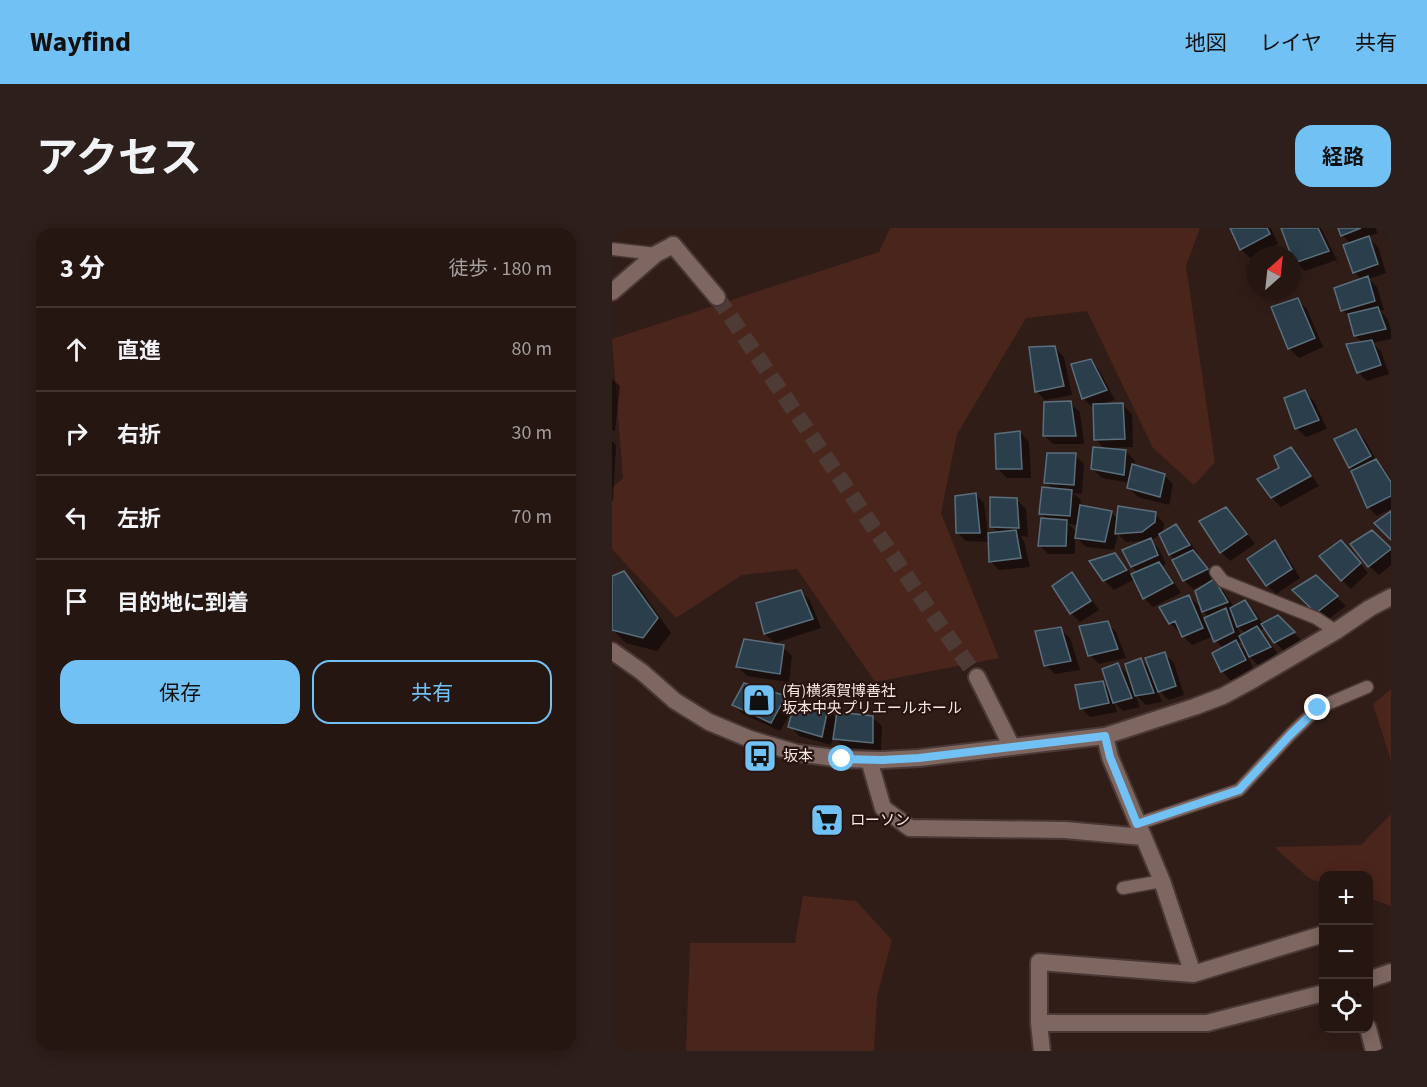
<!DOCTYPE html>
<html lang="ja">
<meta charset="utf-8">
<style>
:root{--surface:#251612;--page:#2d1f1b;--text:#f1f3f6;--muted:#a39f9f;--line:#423532;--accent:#72c1f5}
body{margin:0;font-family:"Source Sans 3","Noto Sans JP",sans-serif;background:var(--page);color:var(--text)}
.controls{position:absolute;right:18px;bottom:18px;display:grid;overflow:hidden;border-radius:12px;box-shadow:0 3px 15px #0003}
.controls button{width:54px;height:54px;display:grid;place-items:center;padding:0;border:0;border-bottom:2px solid var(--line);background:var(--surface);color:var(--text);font:30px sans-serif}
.compass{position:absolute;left:635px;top:18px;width:54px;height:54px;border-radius:50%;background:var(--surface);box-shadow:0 3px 15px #0003;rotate:27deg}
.stop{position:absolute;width:18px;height:18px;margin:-14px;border:4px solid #72c1f5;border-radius:50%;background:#fff}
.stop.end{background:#72c1f5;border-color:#fff;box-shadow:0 2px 6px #0008}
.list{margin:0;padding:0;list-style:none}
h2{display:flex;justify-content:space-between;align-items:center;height:78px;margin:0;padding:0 24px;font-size:26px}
h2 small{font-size:20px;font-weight:400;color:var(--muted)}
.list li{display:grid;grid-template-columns:39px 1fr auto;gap:18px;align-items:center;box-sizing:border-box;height:84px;padding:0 24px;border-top:2px solid var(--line)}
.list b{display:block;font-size:22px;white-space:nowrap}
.list em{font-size:20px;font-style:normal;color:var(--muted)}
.actions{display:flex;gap:12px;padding:18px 24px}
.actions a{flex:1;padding:14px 0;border:2px solid var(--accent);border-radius:18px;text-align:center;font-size:21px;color:var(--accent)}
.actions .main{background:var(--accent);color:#111}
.icon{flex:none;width:33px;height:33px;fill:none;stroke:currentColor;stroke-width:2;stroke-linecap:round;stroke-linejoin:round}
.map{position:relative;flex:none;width:779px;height:823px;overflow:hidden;border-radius:18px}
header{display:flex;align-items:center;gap:36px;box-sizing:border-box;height:84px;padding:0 30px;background:var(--accent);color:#111}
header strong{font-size:28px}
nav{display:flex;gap:33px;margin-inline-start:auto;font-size:21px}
.intro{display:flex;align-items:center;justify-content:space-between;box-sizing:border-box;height:144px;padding:0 36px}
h1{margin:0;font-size:42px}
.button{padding:15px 27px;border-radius:18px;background:var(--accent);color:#111;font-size:21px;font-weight:700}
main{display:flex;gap:36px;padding:0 36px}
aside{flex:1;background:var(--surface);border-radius:18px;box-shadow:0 3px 15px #0003}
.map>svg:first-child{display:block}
.green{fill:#4a251c}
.shadow{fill:#0007;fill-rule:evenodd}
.building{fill:#2b3e4b;stroke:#5a6e7c;stroke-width:1.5}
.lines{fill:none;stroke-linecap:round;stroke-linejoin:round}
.tertiary-tunnel{stroke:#4e3b36;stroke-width:16;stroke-dasharray:16 8;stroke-linecap:butt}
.service-casing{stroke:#493835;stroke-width:15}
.minor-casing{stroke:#493835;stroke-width:20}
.tertiary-casing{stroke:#493835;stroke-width:20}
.service{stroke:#7f6761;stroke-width:12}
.minor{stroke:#7f6761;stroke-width:16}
.tertiary{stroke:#7f6761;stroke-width:16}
.route{stroke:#72c1f5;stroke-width:8}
.labels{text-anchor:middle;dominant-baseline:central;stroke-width:4.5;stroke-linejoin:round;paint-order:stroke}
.poi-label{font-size:15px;fill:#f5e7e3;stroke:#27130f;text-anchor:start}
</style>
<header>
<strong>Wayfind</strong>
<nav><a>地図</a><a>レイヤ</a><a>共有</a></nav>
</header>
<div class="intro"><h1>アクセス</h1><a class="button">経路</a></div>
<main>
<aside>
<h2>3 分<small>徒歩 · 180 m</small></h2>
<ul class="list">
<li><svg class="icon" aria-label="ahead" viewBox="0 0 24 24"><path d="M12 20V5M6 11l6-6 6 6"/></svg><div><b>直進</b></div><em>80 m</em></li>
<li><svg class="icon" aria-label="right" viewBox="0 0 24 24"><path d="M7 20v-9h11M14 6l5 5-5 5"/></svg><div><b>右折</b></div><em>30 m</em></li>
<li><svg class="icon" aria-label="left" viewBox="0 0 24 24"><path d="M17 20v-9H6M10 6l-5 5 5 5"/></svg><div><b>左折</b></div><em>70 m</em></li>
<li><svg class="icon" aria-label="arrive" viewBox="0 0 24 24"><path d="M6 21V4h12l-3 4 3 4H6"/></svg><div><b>目的地に到着</b></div></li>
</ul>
<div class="actions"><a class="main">保存</a><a>共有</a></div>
</aside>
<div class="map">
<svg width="779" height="823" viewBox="0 0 779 823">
<rect width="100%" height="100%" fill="#311d18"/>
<path class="green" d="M278,0H588L574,38L603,234L582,257L541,220L475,83L414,90L345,206L329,285L387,430L263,454L185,341L130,347L64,390L0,321V260L11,250L0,111L267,24Z
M779,461V533L761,476Z
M779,586V678L757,670L756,648H712L711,655L698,651L662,619L749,617Z
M191,668L244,673L280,712L265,768L262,823H74L78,715H183Z"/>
<path class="shadow" d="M620,0H659L666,16L638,30L629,21Z
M671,0H709L725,32L693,43L684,34Z
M728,0H763L766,5L756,9L766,19L774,45L757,51L765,59L772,82L768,83L775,90L779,101V111L761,115L769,123L777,146L755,153L746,144L751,115L743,107L739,90L730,82L750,52L742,44L739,16L730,7Z
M685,72L695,81L711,119L687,130L678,121L661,80Z
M443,120L452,129L460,167L433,172L424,163Z
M478,133L487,142L503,172L489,176L511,177L520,186L521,219L497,220V222L514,223L523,233L522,238L552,247L561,256L557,277L526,269L517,260L518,255L490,250L481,241L494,222L483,211V178L480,179L471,170Z
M0,151L8,158L3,203L0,202Z
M692,164L702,173L715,201L694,209L684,200Z
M458,175L468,184L472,216H441L432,207Z
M743,202L753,212L766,235L773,242L779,252V281L765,288L756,279L742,243L738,239Z
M408,204L417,214L419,250H395L386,241Z
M0,213L4,217L1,273H0Z
M679,221L688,230L707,258L669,279L660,270L648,252L669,241Z
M463,227L472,236L470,266L461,265L469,272L468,279L499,284L506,292L543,286L552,295L551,305L563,298L573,307L586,326L585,327L604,351L601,352L611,362L622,379L633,374L642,383L651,396L666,389L691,414L672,423L663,414L653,400L647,403L654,409L667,428L647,438L635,426L642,442L619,453L610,443L602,425L611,420L604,413L602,408L580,417L571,408L569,403L567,404L558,395L577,368L591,382L596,356L595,355L581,361L572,352L563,332L558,326L548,306L539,313L547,321L554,336L550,338L556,345L569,365L541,379L532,370L523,351L502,362L493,353L480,334L503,327L512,336L520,347L526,344L520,339L512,323L535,313L514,314L506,306L502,322L474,319L463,308V326H436L427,317L435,292L429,285L441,262L434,254ZM456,296L467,297L466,305ZM587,379L597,389L592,392ZM625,398L634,406L629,408ZM631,413L636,426L626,415Z
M363,266L372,275L376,307L387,305L379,298L405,272L414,281L416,309L408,308L412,313L418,339L387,342L378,333L377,314L354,313L345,304Z
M614,280L623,290L643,316L618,333L609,324Z
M760,303L779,322V337L767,347L757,338L740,316Z
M663,314L672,323L688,350L664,366L655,357Z
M738,323L756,345L739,361L730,352Z
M12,345L26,358L59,405L45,423L14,415L0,401V349Z
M459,346L468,355L487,382L468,394L459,385L442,358Z
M704,349L734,378L714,393L691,371Z
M188,363L198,372L209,400L163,415L153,406L146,376Z
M495,395L504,404L514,430L487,436L478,427Z
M448,401L458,410L468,442L443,446L434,437Z
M171,419L180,428L177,454L135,448L126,439Z
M553,426L562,435L572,467L557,472L545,461L550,474L534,477L523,466L528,479L511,483L502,474L505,484L478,489L469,480L490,455L499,463L506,436L518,449L529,432L539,442Z
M133,457L174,469L183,479L216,481L225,491L260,489L270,498L269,523L232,519L221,508L219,517L187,508L178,498L181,481L168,503L131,486L122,477Z"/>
<path class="building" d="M618,0H655L658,6L628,22Z
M669,0H706L717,23L682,35Z
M726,0H749L729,8Z
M757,8L766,36L741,45L731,17Z
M756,48L763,73L729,83L722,60Z
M686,70L703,110L676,121L659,79Z
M766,79L774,101L742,108L736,86Z
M760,112L769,137L745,145L734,116Z
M443,118L452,158L423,164L417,119Z
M479,131L495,162L470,171L459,136Z
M693,162L707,192L683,201L672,170Z
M459,173L464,208H431L432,174Z
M511,175L513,211L482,212L481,176Z
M744,201L759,228L737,240L722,211Z
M408,203L410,241H384L383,206Z
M481,219L514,222L512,247L479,241Z
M679,219L699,248L659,270L645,251L667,240L662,228Z
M435,225H464L462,257L432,255Z
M764,231L779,254V268L755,280L739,243Z
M520,236L553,246L548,269L515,260Z
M430,259L460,262L458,288L427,286Z
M364,265L368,305H344L343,268Z
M378,269L405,270L407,300L378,299Z
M468,277L500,283L493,314L463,310Z
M506,278L544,284L543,294L530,304L503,306Z
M614,279L635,306L608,325L587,293Z
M779,283V312L762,295Z
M429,290L455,292L454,318H426Z
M564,296L578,317L557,327L547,306Z
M404,302L409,330L377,334L376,305Z
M760,302L779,320V321L756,339L738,316Z
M539,310L546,327L519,339L510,322Z
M663,312L680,341L654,358L635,331Z
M729,312L749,335L729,353L707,328Z
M581,322L596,341L571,353L560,332Z
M503,325L515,342L491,353L477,333Z
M547,334L561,355L531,371L519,346Z
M12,343L46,390L31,410L0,402V348Z
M460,344L479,373L458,386L440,358Z
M704,347L726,368L704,385L680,362Z
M602,351L616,374L590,384L583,363Z
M189,362L201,391L152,406L144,375Z
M577,367L591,400L570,409L563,393L557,396L547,379Z
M633,372L645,391L625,399L618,380Z
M614,380L622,404L602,414L592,390Z
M666,387L683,404L662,415L649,396Z
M496,393L506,421L476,428L467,398Z
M645,398L659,419L637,429L627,408Z
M449,399L459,433L432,438L423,403Z
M132,411L172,417L168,446L124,439Z
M624,412L634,432L609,444L600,425Z
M553,424L564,458L546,464L533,430Z
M529,430L542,465L523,468L513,436Z
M506,435L520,470L501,475L490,441Z
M491,453L497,475L468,481L463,457Z
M132,455L174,468L159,495L120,477Z
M183,473L216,480L210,509L176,499Z
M225,484L261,488V515L221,511Z"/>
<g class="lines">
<path class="tertiary-tunnel" d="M105,69L323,390L365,449"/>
<g class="service-casing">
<path id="service" d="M0,21L44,26
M604,344L611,353L704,390L724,403
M525,596L627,562L678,507L706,480L755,459
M511,660L550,653"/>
</g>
<g class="minor-casing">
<path id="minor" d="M0,64L44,26L61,17
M493,508L498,529L550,653L581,746L712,706
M257,532L271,580L298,600L453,602L531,609
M756,752L779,744
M427,795H595L712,765
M756,800L762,823
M430,823L427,795V734L581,746"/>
</g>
<g class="tertiary-casing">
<path id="tertiary" d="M61,17L105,69
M0,423L30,444L63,473L97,494L138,511L185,525L230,531L270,532L307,530L493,508L582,479L611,468L637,454L724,403L758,380L779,369
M365,449L400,519"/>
</g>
<use href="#service" class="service"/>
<use href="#minor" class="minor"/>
<use href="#tertiary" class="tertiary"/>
</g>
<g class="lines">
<path class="route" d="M230,531L270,532L307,530L493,508L498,529L525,596L627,562L678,507L706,480"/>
</g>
<defs>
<g id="shop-square" transform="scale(1.725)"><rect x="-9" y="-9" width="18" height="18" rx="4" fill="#72c1f5" stroke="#27130f"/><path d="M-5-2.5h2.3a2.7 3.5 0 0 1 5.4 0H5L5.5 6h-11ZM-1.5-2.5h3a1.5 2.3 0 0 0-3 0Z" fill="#111"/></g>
<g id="bus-square" transform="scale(1.725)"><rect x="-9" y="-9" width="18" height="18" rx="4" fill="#72c1f5" stroke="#27130f"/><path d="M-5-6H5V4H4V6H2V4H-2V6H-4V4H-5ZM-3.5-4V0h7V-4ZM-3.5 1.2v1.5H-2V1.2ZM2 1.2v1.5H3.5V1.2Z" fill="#111"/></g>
<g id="supermarket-square" transform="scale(1.725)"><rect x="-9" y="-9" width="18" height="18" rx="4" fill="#72c1f5" stroke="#27130f"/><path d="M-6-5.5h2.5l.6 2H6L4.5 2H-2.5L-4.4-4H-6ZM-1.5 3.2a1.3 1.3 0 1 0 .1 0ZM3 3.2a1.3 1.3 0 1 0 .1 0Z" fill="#111"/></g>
</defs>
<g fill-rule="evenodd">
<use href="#shop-square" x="147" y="472"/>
<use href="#bus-square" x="148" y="528"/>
<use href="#supermarket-square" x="215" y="592"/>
</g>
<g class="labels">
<g class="poi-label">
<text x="170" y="463">(有)横須賀博善社<tspan x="170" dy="17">坂本中央プリエールホール</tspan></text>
<text x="171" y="528">坂本</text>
<text x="238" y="592">ローソン</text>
</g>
</g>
</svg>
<div class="controls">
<button>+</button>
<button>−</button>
<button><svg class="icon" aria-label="locate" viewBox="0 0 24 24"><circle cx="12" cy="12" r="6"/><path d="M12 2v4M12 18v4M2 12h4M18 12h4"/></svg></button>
</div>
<svg class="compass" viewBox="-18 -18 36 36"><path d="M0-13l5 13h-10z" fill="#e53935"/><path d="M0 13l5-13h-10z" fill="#a39f9f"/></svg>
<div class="stop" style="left:230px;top:531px"></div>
<div class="stop end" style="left:706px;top:480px"></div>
</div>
</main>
